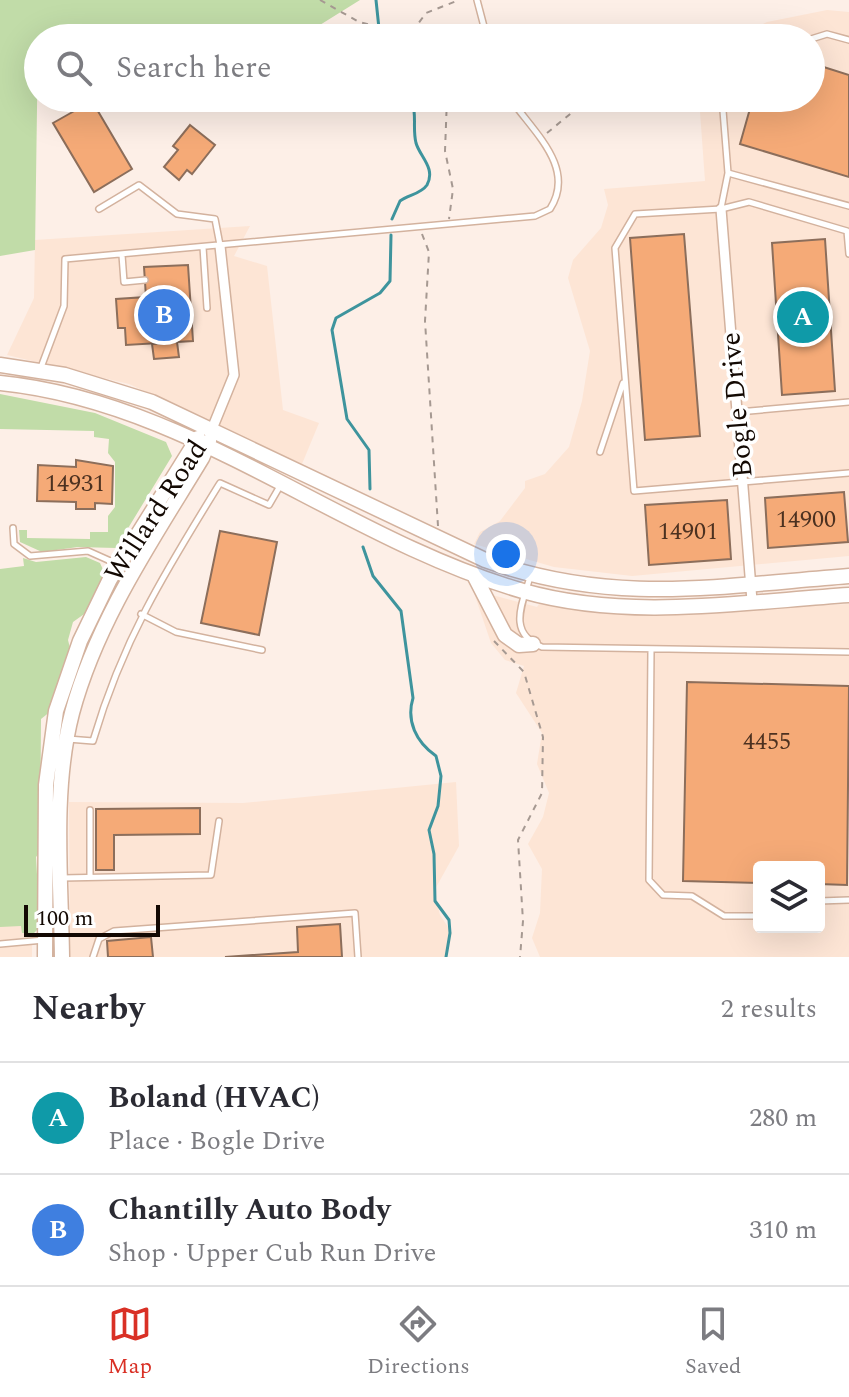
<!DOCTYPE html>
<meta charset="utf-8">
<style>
:root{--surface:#fff;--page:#f2f2f3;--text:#2b2b33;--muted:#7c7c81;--line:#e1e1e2;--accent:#d93025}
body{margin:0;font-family:Spectral,serif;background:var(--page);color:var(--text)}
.controls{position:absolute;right:24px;bottom:24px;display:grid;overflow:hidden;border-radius:8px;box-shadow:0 8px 32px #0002}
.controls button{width:72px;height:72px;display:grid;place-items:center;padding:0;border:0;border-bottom:2px solid var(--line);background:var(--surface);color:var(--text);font:40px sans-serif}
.scale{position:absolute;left:24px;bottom:20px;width:136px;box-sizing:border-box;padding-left:8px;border:4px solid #130903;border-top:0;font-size:22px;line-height:28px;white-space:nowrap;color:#130903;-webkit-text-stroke:6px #fff;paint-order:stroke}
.you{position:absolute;left:506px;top:554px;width:28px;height:28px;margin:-20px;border:6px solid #fff;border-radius:50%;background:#1a73e8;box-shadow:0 0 0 12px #1a73e833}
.badge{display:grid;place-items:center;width:52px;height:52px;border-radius:50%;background:var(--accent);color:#fff;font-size:26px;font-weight:700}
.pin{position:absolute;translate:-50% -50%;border:4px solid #fff;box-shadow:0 2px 8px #0006}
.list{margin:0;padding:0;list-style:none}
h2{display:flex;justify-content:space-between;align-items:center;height:104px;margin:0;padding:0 32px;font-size:34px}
h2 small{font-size:26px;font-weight:400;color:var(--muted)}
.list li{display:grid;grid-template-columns:52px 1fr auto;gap:24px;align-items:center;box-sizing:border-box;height:112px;padding:0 32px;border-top:2px solid var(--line)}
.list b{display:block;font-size:30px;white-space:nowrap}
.list p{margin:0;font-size:26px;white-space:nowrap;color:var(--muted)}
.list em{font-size:26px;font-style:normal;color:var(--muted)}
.icon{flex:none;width:44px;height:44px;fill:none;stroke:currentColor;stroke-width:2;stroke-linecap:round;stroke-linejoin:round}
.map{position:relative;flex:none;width:849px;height:957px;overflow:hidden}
.search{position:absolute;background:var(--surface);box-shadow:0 8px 32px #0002;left:24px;right:24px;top:24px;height:88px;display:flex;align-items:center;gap:20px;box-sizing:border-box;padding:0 28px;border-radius:44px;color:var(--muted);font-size:30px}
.sheet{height:328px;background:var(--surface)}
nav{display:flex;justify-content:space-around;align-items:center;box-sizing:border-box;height:112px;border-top:2px solid var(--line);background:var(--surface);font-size:22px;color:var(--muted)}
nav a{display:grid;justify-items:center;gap:4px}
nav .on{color:var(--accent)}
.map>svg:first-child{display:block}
.built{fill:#fde5d5;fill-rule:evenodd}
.green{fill:#c1dca8}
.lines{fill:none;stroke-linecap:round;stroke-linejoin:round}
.stream{stroke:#3e949d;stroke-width:3}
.building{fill:#f5aa77;stroke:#8c6e5b;stroke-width:2}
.lane-casing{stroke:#d3b29e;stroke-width:8}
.street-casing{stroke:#d3b29e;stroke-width:12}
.secondary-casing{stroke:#d3b29e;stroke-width:17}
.path{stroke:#a69992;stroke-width:2;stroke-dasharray:6 6;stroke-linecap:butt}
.lane{stroke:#fff;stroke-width:5}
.street{stroke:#fff;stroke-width:9}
.secondary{stroke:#fff;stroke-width:14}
.labels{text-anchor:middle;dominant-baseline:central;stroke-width:7;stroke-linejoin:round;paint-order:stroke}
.number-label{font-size:24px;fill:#4c3120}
.street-label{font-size:28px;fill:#130903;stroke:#fff}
</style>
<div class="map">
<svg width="849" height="957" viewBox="0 0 849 957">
<rect width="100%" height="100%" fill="#fdefe7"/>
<path class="built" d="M827,10L849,12V556L632,576L554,567L474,544L480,532L500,521L525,488V481L545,474L569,447L582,401L590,351L568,278L573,260L601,228L608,205L604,189L705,181L699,98H811V38H734L767,22Z
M250,226L234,256L267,266L283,410L319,423L302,464L129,384L7,355L34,298L35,240Z
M473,590L537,607L539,604L635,615L849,604V957H540L532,938L540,913L542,869L528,844L543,817L549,793L537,764L542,733L516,693L524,666L505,660L491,643ZM759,867H819V927H759Z
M456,782L459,846L434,891L440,915L452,933L447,957H70L69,802L243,803Z
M32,917V957H0V919Z"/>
<path class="green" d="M0,0H360L299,38H38L35,250L0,256Z
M0,394L95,413L166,442L172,456L116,548L78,547L42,552L20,542L19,530H27V538L90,539V532H108V516L115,507V462L108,453L109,439L94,437V431L0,429Z
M86,557L100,563L105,574L87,612L73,622L68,640L70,648L51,711L41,719L40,852L36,857L40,927L34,933H22L21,926L0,927V569L24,566L23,558L36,562Z"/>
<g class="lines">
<path class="stream" d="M376,0L380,38
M392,219L400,201C408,195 421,194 427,185C436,168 420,157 416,143C412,127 418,113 410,98
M370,489L369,450L347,419L332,330L336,318L380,293L390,281L391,235
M363,547L373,576L401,611L413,698C406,721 416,742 436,756L441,776L438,806L429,830L434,854L435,901L449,920L450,933L446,957"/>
</g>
<path class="building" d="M811,63L849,75V177L740,144L753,98H811Z
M92,101L132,169L94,192L53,123Z
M190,125L215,145L192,174L187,170L179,180L164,167L178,150L173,146Z
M684,234L700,436L645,440L630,238Z
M825,239L835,391L782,395L772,243Z
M188,265L193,341L126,345L125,328H118L116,299L146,297L144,267Z
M177,342L179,357L154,359L152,344Z
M76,460L113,466L112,504L95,503V509H76V502L37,501L38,465L76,467Z
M844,492L848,542L768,548L765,498Z
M727,500L731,559L649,565L645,505Z
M220,531L277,542L259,635L201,623Z
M687,682L849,686L847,885L819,884V867H759V883L683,881Z
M200,808V834L114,835V870H96V809Z
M340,924L342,957H225L298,952L297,927Z
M151,937L153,957H108L107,941Z"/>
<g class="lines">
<g class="lane-casing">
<path id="lane" d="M477,0L487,38
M811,39L827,34L849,40
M728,173L849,206
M721,208L728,173L722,98
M99,209L139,185L177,214L215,219L220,245
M203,247L207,308
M849,254L847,231L749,202L721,209L635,214L615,248L634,491L849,473
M122,255L124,282L145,280
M40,370L64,306L65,259L535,216L550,209C577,167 532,131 510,98
M738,412L849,402
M600,452L623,383
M13,528L14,544L30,556L88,551L117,564
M530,577C522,605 507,633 542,647L849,652
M141,614L176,632L262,650
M651,650L649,880L663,895L692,896L724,916H759
M68,739L93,741C123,639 165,572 220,483L269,505L280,486
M90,810V877
M62,878L211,875L219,821
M819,901L849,900
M0,944L44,940
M93,957L99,939L114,931L355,913L358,957"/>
</g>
<g class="street-casing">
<path id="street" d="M721,209L752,601
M212,429L234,375L220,246"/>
</g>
<g class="secondary-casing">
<path id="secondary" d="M0,365L65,375L152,402L485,560C612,606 719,586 849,576
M0,383C191,402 342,539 523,591C628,621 742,602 849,595
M474,575L505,635L519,645L533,644
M45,957L46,785L56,711L80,641L110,579L198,438
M62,957C61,878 52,790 72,713C97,620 153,539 202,458L209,441"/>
</g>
<path class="path" d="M320,0L359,22L420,38
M412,32L426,13L459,0
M447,98L445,151L453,189L449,219
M547,133L586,101
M422,234L429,252L425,321L438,526
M494,641L524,672L543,737L542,793L518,840L523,921L520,957"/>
<use href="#lane" class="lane"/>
<use href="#street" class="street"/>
<use href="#secondary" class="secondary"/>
</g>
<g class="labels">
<g class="number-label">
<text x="75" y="484">14931</text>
<text x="806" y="520">14900</text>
<text x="688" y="532">14901</text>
<text x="767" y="742">4455</text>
</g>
<g class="street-label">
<text transform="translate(737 405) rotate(-95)">Bogle Drive</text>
<text transform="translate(156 511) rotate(-57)">Willard Road</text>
</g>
</g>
</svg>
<div class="controls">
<button><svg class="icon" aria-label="layers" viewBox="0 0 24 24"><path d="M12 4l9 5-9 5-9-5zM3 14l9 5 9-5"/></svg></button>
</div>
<div class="scale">100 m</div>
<div class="you"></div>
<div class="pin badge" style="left:803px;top:317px;background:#0f9aa8">A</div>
<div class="pin badge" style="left:164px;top:315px;background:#3f7fe0">B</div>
<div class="search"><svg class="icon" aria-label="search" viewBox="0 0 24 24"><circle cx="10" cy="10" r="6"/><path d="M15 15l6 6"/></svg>Search here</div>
</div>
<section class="sheet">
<h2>Nearby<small>2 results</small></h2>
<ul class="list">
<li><span class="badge" style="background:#0f9aa8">A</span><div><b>Boland (HVAC)</b><p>Place · Bogle Drive</p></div><em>280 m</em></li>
<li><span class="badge" style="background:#3f7fe0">B</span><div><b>Chantilly Auto Body</b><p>Shop · Upper Cub Run Drive</p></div><em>310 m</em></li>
</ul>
</section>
<nav>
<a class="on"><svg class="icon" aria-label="map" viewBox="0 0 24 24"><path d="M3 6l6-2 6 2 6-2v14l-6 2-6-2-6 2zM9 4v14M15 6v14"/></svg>Map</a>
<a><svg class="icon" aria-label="directions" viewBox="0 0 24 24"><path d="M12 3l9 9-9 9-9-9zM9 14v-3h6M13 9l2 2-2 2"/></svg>Directions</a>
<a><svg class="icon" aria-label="saved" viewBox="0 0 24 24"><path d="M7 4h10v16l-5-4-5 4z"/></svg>Saved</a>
</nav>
